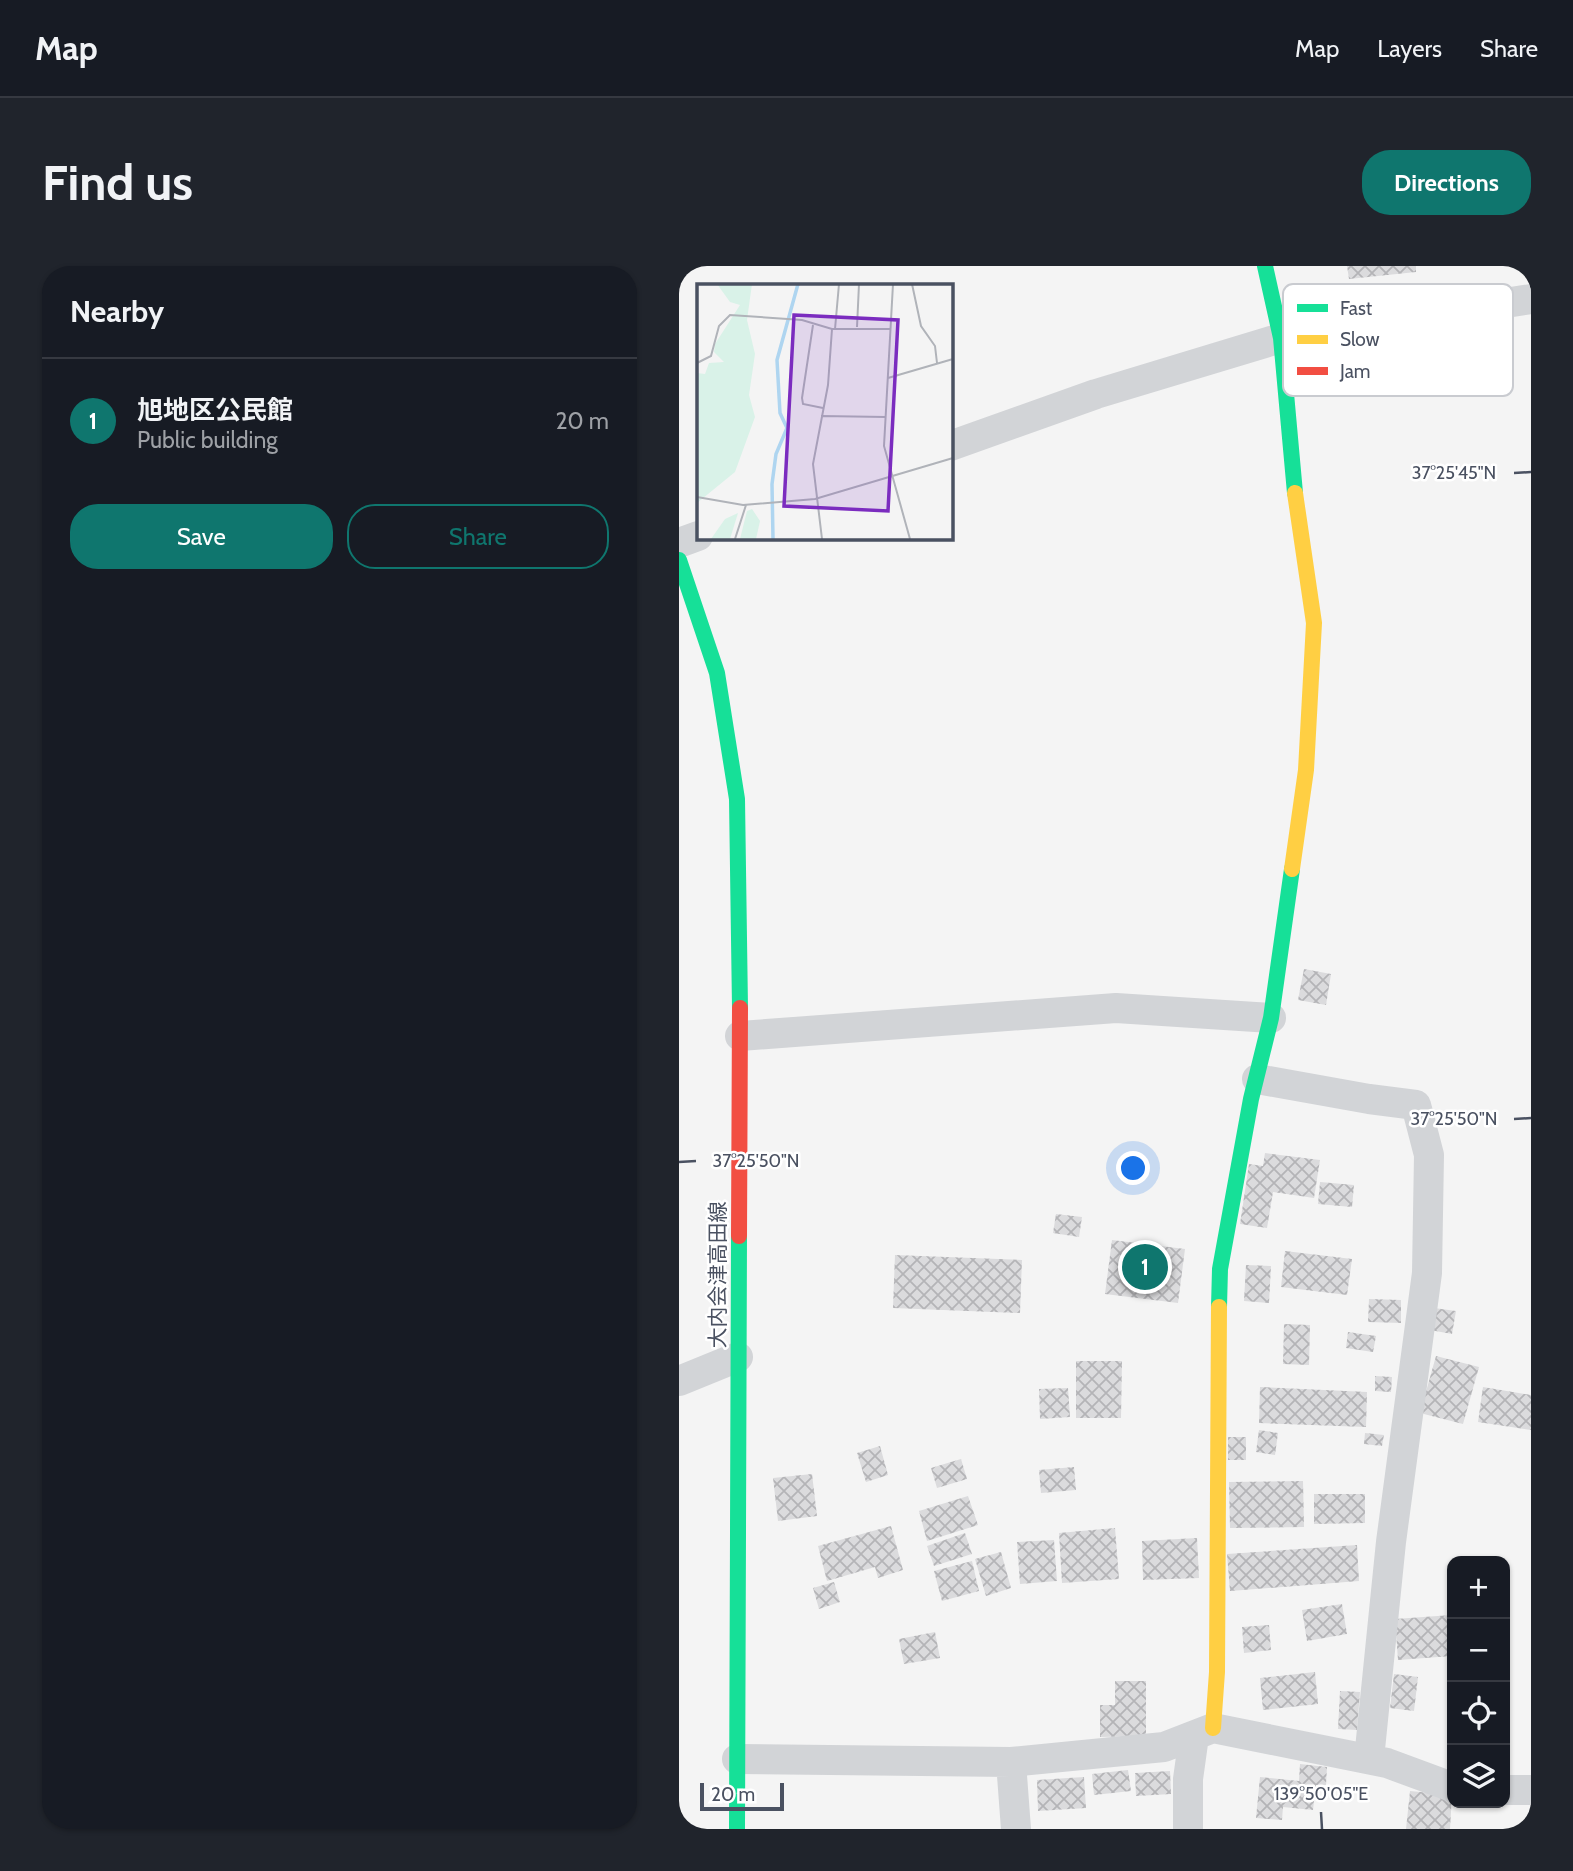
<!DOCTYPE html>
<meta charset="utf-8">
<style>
:root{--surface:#171b24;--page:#20242c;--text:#f1f3f6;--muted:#9ea1a6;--line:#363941;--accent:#0f766e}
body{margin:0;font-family:Cabin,"Noto Sans JP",sans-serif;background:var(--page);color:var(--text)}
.controls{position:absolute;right:21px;bottom:21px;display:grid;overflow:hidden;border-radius:14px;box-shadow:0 2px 5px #0004}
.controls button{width:63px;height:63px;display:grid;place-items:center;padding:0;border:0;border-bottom:2px solid var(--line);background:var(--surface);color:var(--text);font:35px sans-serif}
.scale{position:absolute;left:21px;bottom:18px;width:84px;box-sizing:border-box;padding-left:7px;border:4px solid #4a5161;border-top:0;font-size:19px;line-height:24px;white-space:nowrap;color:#4a5161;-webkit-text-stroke:5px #fff;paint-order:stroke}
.you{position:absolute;left:455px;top:903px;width:24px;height:24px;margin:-18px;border:5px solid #fff;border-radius:50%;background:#1a73e8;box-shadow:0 0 0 10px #1a73e833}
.badge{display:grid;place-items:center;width:46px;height:46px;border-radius:50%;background:var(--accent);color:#fff;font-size:23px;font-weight:700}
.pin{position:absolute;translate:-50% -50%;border:4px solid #fff;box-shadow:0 2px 7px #0006}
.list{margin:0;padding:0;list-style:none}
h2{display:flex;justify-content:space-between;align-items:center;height:91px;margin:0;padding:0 28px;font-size:30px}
h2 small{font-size:23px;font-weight:400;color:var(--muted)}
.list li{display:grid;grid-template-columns:46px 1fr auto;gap:21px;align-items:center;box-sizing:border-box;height:126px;padding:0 28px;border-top:2px solid var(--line)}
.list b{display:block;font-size:26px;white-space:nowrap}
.list p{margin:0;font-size:23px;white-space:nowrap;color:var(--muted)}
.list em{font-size:23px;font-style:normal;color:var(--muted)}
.actions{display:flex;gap:14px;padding:21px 28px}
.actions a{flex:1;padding:16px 0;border:2px solid var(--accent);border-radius:28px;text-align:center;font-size:24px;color:var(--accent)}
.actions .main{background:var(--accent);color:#fff}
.icon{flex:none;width:38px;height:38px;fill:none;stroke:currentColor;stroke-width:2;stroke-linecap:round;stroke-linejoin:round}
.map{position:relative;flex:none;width:852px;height:1563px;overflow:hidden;border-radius:28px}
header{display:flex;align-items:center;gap:42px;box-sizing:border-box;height:98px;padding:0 35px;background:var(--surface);border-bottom:2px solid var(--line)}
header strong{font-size:33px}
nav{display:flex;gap:38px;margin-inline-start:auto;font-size:24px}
.intro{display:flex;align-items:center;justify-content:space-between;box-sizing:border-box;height:168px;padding:0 42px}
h1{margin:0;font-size:49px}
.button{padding:18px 32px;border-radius:28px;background:var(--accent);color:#fff;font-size:24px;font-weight:700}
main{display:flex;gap:42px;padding:0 42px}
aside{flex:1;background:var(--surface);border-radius:28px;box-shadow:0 2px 5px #0004}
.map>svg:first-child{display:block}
.building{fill:url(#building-cross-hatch)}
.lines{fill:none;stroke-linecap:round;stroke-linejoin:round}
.street{stroke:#d2d4d7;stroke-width:30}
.fast{stroke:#16e098;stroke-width:16}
.slow{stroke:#ffcf43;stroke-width:16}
.jam{stroke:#f24e42;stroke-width:16}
.ticks{fill:none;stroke:#4a5161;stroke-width:2.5}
.labels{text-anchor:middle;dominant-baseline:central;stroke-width:5;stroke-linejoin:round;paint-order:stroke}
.street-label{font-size:21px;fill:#4a5161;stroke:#fff}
.inset-river{fill:none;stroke:#aed5f0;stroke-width:3.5}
.inset-road{fill:none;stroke:#b0b3b9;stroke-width:2}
.view{fill:#7b2cbf;fill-opacity:0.15;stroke:#7b2cbf;stroke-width:3.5}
.inset-edge{fill:none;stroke:#4a5161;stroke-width:3.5}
.key{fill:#fff;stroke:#c9cbd0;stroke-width:2}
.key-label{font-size:19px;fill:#4a5161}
.ticks-label{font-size:18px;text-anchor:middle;fill:#4a5161;stroke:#fff;stroke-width:5;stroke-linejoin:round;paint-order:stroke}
</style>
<header>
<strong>Map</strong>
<nav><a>Map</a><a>Layers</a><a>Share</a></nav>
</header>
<div class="intro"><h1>Find us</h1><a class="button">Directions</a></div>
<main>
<aside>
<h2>Nearby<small></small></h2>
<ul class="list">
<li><span class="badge">1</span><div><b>旭地区公民館</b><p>Public building</p></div><em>20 m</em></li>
</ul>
<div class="actions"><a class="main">Save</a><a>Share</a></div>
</aside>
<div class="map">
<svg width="852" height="1563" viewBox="0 0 852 1563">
<defs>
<pattern id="building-cross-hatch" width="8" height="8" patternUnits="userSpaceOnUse" patternTransform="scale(1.75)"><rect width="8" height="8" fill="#dbdbdd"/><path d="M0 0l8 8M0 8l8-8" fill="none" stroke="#b4b4b7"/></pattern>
</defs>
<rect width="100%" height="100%" fill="#f4f4f4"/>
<path class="building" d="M668,0H737V6L670,13Z
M625,703L652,708L647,739L619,734Z
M586,887L641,894L635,932L594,926L588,962L561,958L570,898L584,900Z
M641,916L675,919L673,941L639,938Z
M377,948L403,951L400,971L374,967Z
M433,974L506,983L499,1037L426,1028Z
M606,985L673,993L668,1029L602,1021Z
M216,989L343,994L341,1047L214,1042Z
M567,999L592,1000L590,1037L565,1035Z
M690,1033L722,1034V1057L689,1056Z
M755,1042L777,1045L773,1068L751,1064Z
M605,1058L631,1059L630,1099L604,1098Z
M669,1066L697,1070L694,1086L667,1082Z
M757,1090L800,1101L784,1158L741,1147Z
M397,1095H443L442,1152H397Z
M696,1110L713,1111L712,1126L696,1125Z
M581,1121L688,1126L687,1161L580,1157Z
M804,1121L852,1129V1164L799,1156Z
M389,1122L391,1151L361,1153L360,1123Z
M580,1164L599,1167L596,1189L577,1186Z
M686,1167L705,1169L703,1180L685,1178Z
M549,1171H567V1194H549Z
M201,1180L209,1209L187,1216L178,1187Z
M282,1193L288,1213L258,1222L252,1202Z
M395,1201L397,1224L362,1227L360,1204Z
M133,1208L138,1250L99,1255L94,1212Z
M624,1215L625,1261L551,1262L550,1216Z
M635,1228H686V1257L635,1258Z
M289,1230L299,1259L248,1275L240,1245Z
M212,1260L224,1304L199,1312L196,1301L148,1315L139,1280Z
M436,1262L440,1313L383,1317L380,1267Z
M286,1267L293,1288L255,1300L248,1280Z
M518,1272L520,1312L464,1314L463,1275Z
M375,1274L378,1315L341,1318L338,1276Z
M678,1279L680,1315L551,1325L548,1288Z
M322,1286L332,1322L307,1330L296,1293Z
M293,1295L300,1325L263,1335L255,1305Z
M155,1316L161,1336L140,1343L134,1322Z
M663,1338L668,1368L628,1375L623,1344Z
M773,1349V1390L719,1394L716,1353Z
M590,1359L592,1384L565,1387L563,1361Z
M256,1366L261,1392L225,1398L220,1373Z
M636,1406L639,1438L584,1444L581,1412Z
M715,1408L739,1411L735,1445L711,1442Z
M436,1415H467V1470L421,1471V1439H436Z
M661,1425L681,1426L678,1464L659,1463Z
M621,1498L648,1501L647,1519H637L634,1544L604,1541L603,1554L577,1552L581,1511L620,1515Z
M449,1504L452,1525L415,1529L413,1508Z
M491,1505L492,1528L457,1530L456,1507Z
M405,1511L407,1542L359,1545L358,1514Z
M731,1525L773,1529L771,1563H727Z"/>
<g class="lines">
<path class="street" d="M271,180L417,128L602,72L852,33
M0,277L19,270
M61,770L437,742L592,752
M578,813L690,833L737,839L750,889L748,1007L712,1276L690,1493
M0,1115L59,1091
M58,1493L332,1496L485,1481L534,1462L708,1497L773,1521
M332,1496L337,1563
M826,1524H852
M509,1563V1513L515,1470"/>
<path class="fast" d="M586,0L602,72L616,227
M0,294L38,407L58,533L61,742
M540,1041L541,1003L572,833L592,752L613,603
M58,1563L60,970"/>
<path class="slow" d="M613,603L627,504L635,357L616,227
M534,1462L538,1406L540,1041"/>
<path class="jam" d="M60,970L61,742"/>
</g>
<path class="ticks" d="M835,207L852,206M835,853L852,852M0,896L17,895M642,1546L643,1563"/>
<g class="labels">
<g class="street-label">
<text transform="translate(38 1009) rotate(-90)">大内会津高田線</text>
</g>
</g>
<g transform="translate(18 18)">
<rect width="256" height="256" fill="#f4f4f4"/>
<path d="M20,0H55L50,36L58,70L52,111L58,133L38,188L0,219V89L8,90L12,79L27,78L17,68L18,60L43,21L33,18ZM55,225L63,237L59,255H43L50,227ZM41,229L33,255H14L28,235Z" fill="#d9f2e8"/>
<path class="inset-river" d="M76,255L75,200L79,170L90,144L83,129L80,76L101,0"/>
<path class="inset-road" d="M196,0L187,162L213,255M215,0L224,42L238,62L240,79M116,41L105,114L106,120L126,124M160,43L162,0M138,45L142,0M0,79L14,72L22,42L33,31L105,36L135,45H194M191,94L256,75M124,132L189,133M0,213L46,221L118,215L256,174M38,255L49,221M125,255L116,180L131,101L135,45"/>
<path class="view" d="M97,31L201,36L191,227L87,222Z"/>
<rect width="256" height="256" class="inset-edge"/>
</g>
<rect x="604" y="18" width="230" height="112" rx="10" class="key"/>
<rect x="618" y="38" width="31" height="8" fill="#16e098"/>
<rect x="618" y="69" width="31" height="9" fill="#ffcf43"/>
<rect x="618" y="101" width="31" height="8" fill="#f24e42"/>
<g class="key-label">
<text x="661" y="49">Fast</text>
<text x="661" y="80">Slow</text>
<text x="661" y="112">Jam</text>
</g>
<g class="ticks-label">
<text x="775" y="213">37°25'45"N</text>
<text x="775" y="859">37°25'50"N</text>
<text x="77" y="901">37°25'50"N</text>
<text x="642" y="1534">139°50'05"E</text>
</g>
</svg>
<div class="controls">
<button>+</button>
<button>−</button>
<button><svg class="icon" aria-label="locate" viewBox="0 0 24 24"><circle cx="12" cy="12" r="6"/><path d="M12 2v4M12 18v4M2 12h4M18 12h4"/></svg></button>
<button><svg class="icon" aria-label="layers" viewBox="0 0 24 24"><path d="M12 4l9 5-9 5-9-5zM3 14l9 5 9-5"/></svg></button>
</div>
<div class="scale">20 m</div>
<div class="you"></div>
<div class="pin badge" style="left:466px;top:1001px">1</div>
</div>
</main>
